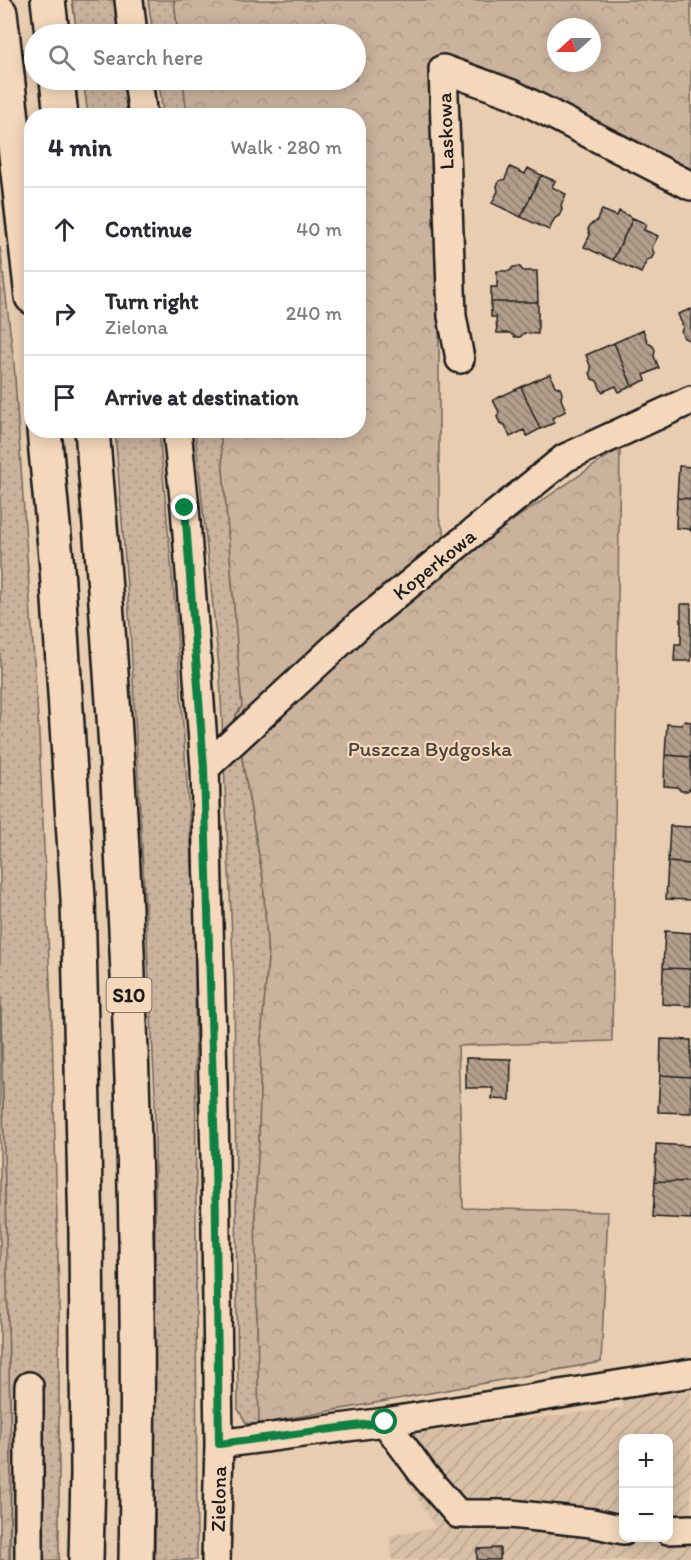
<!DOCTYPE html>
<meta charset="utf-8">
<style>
:root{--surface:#fff;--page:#f2f2f3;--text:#2b2b33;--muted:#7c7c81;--line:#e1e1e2}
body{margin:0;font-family:Itim,sans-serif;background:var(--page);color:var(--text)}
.controls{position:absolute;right:18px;bottom:18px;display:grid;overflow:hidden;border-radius:12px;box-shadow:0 3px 15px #0003}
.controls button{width:54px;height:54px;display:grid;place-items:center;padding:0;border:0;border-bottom:2px solid var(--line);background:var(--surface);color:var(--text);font:30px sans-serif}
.compass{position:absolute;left:547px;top:18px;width:54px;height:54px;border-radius:50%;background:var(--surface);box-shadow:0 3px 15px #0003;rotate:249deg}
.stop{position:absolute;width:18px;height:18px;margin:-14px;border:4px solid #0b8043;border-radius:50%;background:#fff}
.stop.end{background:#0b8043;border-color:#fff;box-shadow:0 2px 6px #0008}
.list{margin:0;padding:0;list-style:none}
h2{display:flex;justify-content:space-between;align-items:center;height:78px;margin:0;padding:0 24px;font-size:26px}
h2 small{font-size:20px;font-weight:400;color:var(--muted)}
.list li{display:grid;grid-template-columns:39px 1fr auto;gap:18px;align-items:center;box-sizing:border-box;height:84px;padding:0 24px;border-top:2px solid var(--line)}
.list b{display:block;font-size:22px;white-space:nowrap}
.list p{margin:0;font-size:20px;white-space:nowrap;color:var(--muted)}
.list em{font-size:20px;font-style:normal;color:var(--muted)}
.icon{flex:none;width:33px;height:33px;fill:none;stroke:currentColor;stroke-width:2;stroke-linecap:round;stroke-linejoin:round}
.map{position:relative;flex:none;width:691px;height:1560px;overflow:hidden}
.search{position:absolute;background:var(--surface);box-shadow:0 3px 15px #0003;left:24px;top:24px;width:342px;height:66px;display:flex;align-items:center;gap:15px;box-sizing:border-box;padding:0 21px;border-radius:33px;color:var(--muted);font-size:22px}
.panel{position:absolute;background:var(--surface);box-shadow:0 3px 15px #0003;left:24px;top:108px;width:342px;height:330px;border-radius:24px}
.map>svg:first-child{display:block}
.industrial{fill:url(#industrial-furrows);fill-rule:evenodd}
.grass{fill:url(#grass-dots);stroke:#73675c;stroke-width:1.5}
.forest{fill:url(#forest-crowns);stroke:#73675c;stroke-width:1.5;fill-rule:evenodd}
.building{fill:url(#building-back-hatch);stroke:#1c1c1c;stroke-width:1.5}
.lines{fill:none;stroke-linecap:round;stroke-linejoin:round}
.minor-casing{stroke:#1c1c1c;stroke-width:32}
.highway-casing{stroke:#1c1c1c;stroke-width:38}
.minor{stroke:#f5d8bb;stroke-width:27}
.highway{stroke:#f5d8bb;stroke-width:33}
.route{stroke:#0b8043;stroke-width:8}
.labels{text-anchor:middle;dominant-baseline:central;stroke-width:4.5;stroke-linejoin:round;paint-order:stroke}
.shield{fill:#f5d8bb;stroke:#5d544c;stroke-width:1.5}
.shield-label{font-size:20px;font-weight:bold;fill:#1c1c1c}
.street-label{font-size:21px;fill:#1c1c1c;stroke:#f5d8bb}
.park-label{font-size:21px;fill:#48423c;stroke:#f5d8bb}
</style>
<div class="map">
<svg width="691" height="1560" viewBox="0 0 691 1560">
<defs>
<pattern id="industrial-furrows" width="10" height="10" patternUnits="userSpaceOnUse" patternTransform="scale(1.5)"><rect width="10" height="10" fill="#d8bfa5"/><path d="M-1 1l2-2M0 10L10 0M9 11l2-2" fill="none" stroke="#b9a48d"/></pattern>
<pattern id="grass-dots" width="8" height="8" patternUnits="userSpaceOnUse" patternTransform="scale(1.5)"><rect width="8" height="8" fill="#cab29c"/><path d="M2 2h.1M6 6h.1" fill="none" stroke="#ad9886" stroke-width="1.8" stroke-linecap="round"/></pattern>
<pattern id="forest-crowns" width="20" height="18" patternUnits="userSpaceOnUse" patternTransform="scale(1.5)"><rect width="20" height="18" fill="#cab29c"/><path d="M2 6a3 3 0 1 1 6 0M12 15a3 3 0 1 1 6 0" fill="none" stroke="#ad9886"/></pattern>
<pattern id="building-back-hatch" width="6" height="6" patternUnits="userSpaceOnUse" patternTransform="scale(1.5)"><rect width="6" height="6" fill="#b29e8a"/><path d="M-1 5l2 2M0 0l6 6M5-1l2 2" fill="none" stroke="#908070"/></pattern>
</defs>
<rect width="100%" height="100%" fill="#e8cdb1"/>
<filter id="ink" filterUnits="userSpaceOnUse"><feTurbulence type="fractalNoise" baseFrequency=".0167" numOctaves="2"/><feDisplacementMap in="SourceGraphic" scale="12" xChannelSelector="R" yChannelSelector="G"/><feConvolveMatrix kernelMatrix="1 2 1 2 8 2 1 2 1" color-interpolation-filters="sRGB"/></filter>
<g filter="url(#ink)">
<path class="industrial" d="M691,1360V1560H392L390,1535L436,1528L380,1436L623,1408L622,1383ZM624,1438H668V1538H624Z"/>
<path class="grass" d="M72,0H116L121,34H77Z
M148,0H174L178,34H153Z
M83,80H127L131,115H88Z
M159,80H183L187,115H163Z
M0,247L14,363L39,734L52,1028L59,1294V1560H10L11,1459L0,974Z
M115,431H159L176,617L195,907L197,1560H155V1092L130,625Z
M195,431H220L242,706L236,715L242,759L263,879L268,959L261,1040L259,1141L255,1207L259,1424L246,1423L238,1409L234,980L220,677Z"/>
<path class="forest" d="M174,0H691V182L439,65V518L454,560L620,448L612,1041L458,1046L463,1208L608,1212L601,1362L259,1424L255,1207L259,1141L261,1040L268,959L263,878L242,758L236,715L242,706L220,431L358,430V116L187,115L183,80H356V34H178ZM556,27H592V63H556Z
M0,974L11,1459L9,1560H0Z"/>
<path class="building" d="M510,167L525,174L528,168L541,175L521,217L492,203L498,191L497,186L499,181L505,179Z
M541,175L555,181L552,187L566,194L561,205L562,210L559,216L555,218L549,230L521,217Z
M602,210L617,216L619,211L633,218L613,260L584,247L590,235L588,229L591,224L596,222Z
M633,218L646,224L644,230L658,236L652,248L654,253L652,258L647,260L641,273L613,260Z
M513,267H520L523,271H537L538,302H491V287H497V271H510Z
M491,302H538V334L524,333L520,337H515L510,333H497L496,317H491Z
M691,309V345L689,340L684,338L681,332L683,327L678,314Z
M643,330L648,343L653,346L655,350L654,356L659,368L644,375L646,380L632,386L614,343Z
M614,343L632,386L619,392L616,386L602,392L597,381L592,379L590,373L591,368L586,355Z
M550,374L555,386L560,388L562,393L561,399L566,411L552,418L554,423L540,429L521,387Z
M521,387L540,429L527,436L524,430L510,437L505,425L500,423L497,417L499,412L493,400Z
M679,466L691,467V499L677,498Z
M677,498L691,499V531L689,529L676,528Z
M681,604H691V661H674L675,644H681Z
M685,721L691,722V757L665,755L667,724L681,725Z
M665,755L691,757V788L687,791H681L677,787L664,786Z
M670,826L691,827V864L668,862Z
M668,862L691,864V900L666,899Z
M665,931L691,933V969L663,968Z
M663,968L691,969V1006L662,1004Z
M661,1039L691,1040V1077L660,1075Z
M466,1058L511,1059L510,1100L492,1099L493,1088H466Z
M660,1075L691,1077V1113L658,1112Z
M656,1144L691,1146V1182L655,1181Z
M655,1181L691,1182V1219L653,1217Z
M500,1548V1560H477V1549Z"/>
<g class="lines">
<g class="minor-casing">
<path id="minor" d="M129,0L133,34
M138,80L143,116
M460,359L452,316L443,69L512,94L691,186
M177,430L185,508L205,768L215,1158L219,1444L216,1560
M205,768L360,624L565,458L691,400
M29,1386V1560
M385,1422L424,1475L458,1514H511L592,1523L624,1530
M219,1444L385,1422L691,1373
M668,1530L691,1529"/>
</g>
<g class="highway-casing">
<path id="highway" d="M48,0L52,34
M0,13L32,297
M57,80L61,116
M44,430L57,568L78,899L86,1233L88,1474L86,1560
M92,430C125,806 143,1183 136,1560"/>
</g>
<use href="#minor" class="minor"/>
<use href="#highway" class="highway"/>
</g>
</g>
<g class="lines" filter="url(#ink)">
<path class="route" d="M185,508L204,768L215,1158L219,1444L385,1422"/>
</g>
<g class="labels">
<rect class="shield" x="106.5" y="978" width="45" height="34" rx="4.5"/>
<g class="shield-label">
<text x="129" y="995">S10</text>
</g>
<g class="street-label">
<text transform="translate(445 131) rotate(-92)">Laskowa</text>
<text transform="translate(434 564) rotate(-39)">Koperkowa</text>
<text transform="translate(218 1499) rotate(-89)">Zielona</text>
</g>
<g class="park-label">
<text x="430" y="748">Puszcza Bydgoska</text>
</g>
</g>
</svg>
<div class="controls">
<button>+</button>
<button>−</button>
</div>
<svg class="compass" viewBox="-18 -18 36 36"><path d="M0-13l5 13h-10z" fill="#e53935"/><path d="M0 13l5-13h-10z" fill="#7c7c81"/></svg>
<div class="stop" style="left:385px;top:1422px"></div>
<div class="stop end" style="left:185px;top:508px"></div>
<div class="search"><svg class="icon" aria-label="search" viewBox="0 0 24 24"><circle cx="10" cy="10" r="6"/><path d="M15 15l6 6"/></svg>Search here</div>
<section class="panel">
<h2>4 min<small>Walk · 280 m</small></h2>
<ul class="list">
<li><svg class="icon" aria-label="ahead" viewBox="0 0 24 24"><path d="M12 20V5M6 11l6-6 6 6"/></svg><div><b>Continue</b></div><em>40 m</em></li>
<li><svg class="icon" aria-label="right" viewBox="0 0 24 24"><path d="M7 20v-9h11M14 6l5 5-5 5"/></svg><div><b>Turn right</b><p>Zielona</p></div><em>240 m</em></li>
<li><svg class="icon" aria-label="arrive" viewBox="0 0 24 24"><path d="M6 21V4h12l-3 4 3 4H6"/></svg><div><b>Arrive at destination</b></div></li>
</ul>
</section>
</div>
